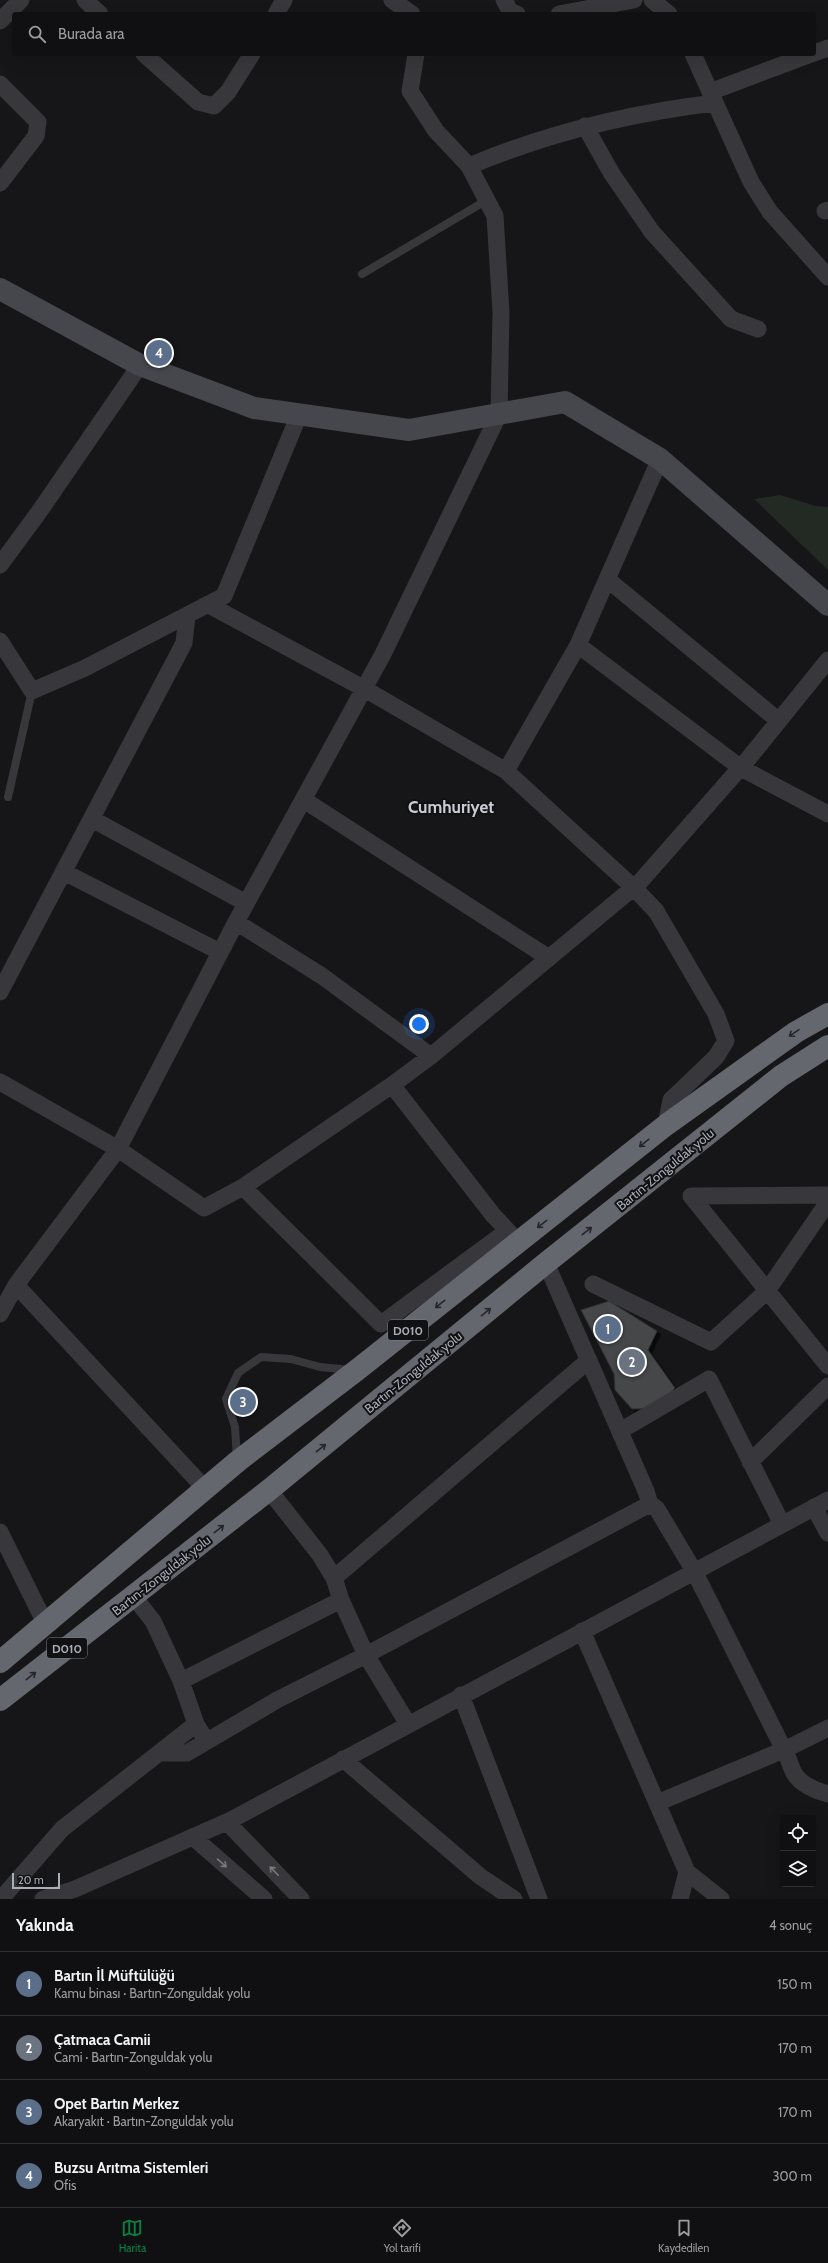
<!DOCTYPE html>
<html lang="tr">
<meta charset="utf-8">
<style>
:root{--surface:#101012;--page:#19191b;--text:#f1f3f6;--muted:#9c9d9f;--line:#303032;--accent:#0b8043}
body{margin:0;font-family:Cabin,sans-serif;background:var(--page);color:var(--text)}
.controls{position:absolute;right:12px;bottom:12px;display:grid;overflow:hidden;border-radius:4px;box-shadow:0 4px 16px #0002}
.controls button{width:36px;height:36px;display:grid;place-items:center;padding:0;border:0;border-bottom:1px solid var(--line);background:var(--surface);color:var(--text);font:20px sans-serif}
.scale{position:absolute;left:12px;bottom:10px;width:48px;box-sizing:border-box;padding-left:4px;border:2px solid #aaaeb6;border-top:0;font-size:11px;line-height:14px;white-space:nowrap;color:#aaaeb6;-webkit-text-stroke:3px #111113;paint-order:stroke}
.you{position:absolute;left:419px;top:1024px;width:14px;height:14px;margin:-10px;border:3px solid #fff;border-radius:50%;background:#1a73e8;box-shadow:0 0 0 6px #1a73e833}
.badge{display:grid;place-items:center;width:26px;height:26px;border-radius:50%;background:var(--accent);color:#fff;font-size:13px;font-weight:700}
.pin{position:absolute;translate:-50% -50%;border:2px solid #fff;box-shadow:0 1px 4px #0006}
.list{margin:0;padding:0;list-style:none}
h2{display:flex;justify-content:space-between;align-items:center;height:52px;margin:0;padding:0 16px;font-size:17px}
h2 small{font-size:13px;font-weight:400;color:var(--muted)}
.list li{display:grid;grid-template-columns:26px 1fr auto;gap:12px;align-items:center;box-sizing:border-box;height:64px;padding:0 16px;border-top:1px solid var(--line)}
.list b{display:block;font-size:15px;white-space:nowrap}
.list p{margin:0;font-size:13px;white-space:nowrap;color:var(--muted)}
.list em{font-size:13px;font-style:normal;color:var(--muted)}
.icon{flex:none;width:22px;height:22px;fill:none;stroke:currentColor;stroke-width:2;stroke-linecap:round;stroke-linejoin:round}
.map{position:relative;flex:none;width:828px;height:1899px;overflow:hidden}
.search{position:absolute;background:var(--surface);box-shadow:0 4px 16px #0002;left:12px;right:12px;top:12px;height:44px;display:flex;align-items:center;gap:10px;box-sizing:border-box;padding:0 14px;border-radius:4px;color:var(--muted);font-size:15px}
.sheet{height:308px;background:var(--surface)}
nav{display:flex;justify-content:space-around;align-items:center;box-sizing:border-box;height:56px;border-top:1px solid var(--line);background:var(--surface);font-size:11px;color:var(--muted)}
nav a{display:grid;justify-items:center;gap:2px}
nav .on{color:var(--accent)}
.map>svg:first-child{display:block}
.green{fill:#232a23}
.building{fill:#45464a;stroke:#303033;filter:url(#shadow)}
.lines{fill:none;stroke-linecap:round;stroke-linejoin:round}
.lane{stroke:#38383c;stroke-width:8}
.street{stroke:#38383c;stroke-width:17}
.secondary{stroke:#46474c;stroke-width:22}
.highway{stroke:#64676d;stroke-width:22}
.oneway{stroke:#26262a}
.oneway2{stroke:#77797f}
.labels{text-anchor:middle;dominant-baseline:central;stroke-width:4;stroke-linejoin:round;paint-order:stroke}
.shield{fill:#111113;stroke:#7c7f85;stroke-width:1}
.shield-label{font-size:12px;font-weight:bold;fill:#aaaeb6}
.street-label{font-size:13px;fill:#aaaeb6;stroke:#111113}
.district-label{font-size:17px;font-weight:bold;fill:#caccd3;stroke:#111113}
</style>
<div class="map">
<svg width="828" height="1899" viewBox="0 0 828 1899">
<defs>
<filter id="shadow"><feDropShadow dx="3.5" dy="3.5" stdDeviation="0" flood-color="#0009"/></filter>
</defs>
<rect width="100%" height="100%" fill="#161618"/>
<path class="green" d="M780,495L816,506L828,507V570L754,499Z"/>
<path class="building" d="M609,1301L657,1331L648,1350L675,1388L655,1408L632,1409L615,1390L614,1374L581,1310Z"/>
<g class="lines">
<path class="lane" d="M362,274L487,200
M8,797L32,691
M237,1459L235,1427L226,1399L238,1373L261,1357L291,1359L320,1367L350,1370"/>
<path class="street" d="M85,0L100,14
M392,0L412,14
M504,0L510,11L517,14
M652,0L669,14
M276,14L284,0
M559,14L634,0
M0,21L21,0
M814,53L828,48
M144,54L198,102L214,106L228,92L252,54
M693,54L751,182L770,212L828,277
M0,84L38,122L36,136L0,183
M710,92L811,54
M585,126L612,174L652,232L731,319L758,329
M469,166C548,133 630,113 715,103
M825,211L828,210
M660,459L578,645L741,768L828,814
M0,565L39,512L140,365
M607,579L779,721
M209,605L363,688L506,771
M0,641L32,691L85,668L224,596L299,415
M578,645L506,771L634,888L656,911L716,1014L726,1041L716,1057L671,1100L666,1125
M304,800L549,958
M92,819L246,903
M64,872L220,952
M236,922L322,976L431,1056L392,1085L493,1215L518,1242
M0,992L184,643L187,615
M431,1056L639,883L748,759L828,660
M0,1082L118,1149L204,1208L243,1187L392,1085
M243,1187L381,1324L507,1231
M691,1196L828,1366
M691,1196L828,1195
M546,1263L646,1491L650,1504L657,1509L694,1571L780,1742C788,1752 788,1762 794,1773C800,1784 816,1791 828,1794
M593,1284L711,1342L767,1291L828,1202
M16,1285L198,1481
M0,1314L16,1285L118,1149L236,922L383,654L499,414L501,312L495,216L469,166L436,131L410,91L416,54
M620,1431L709,1379L782,1524
M750,1462L828,1386
M269,1490L320,1555L334,1578L341,1600L366,1655L408,1724
M814,1507L828,1533
M0,1532L45,1623
M334,1578L589,1360
M134,1597L153,1621L181,1681L196,1724L202,1734
M582,1631L687,1872L721,1899
M181,1681L341,1600
M461,1695L539,1899
M161,1753H187L277,1700L366,1655L650,1504
M343,1759L481,1877L514,1899
M657,1803L786,1749L828,1728
M227,1822L301,1899
M193,1837L264,1899
M1,1899L62,1829L196,1724
M43,1899L75,1889L231,1820L828,1500
M680,1899L687,1872"/>
<path class="secondary" d="M0,289L140,365L254,408L409,430L565,402L660,459L828,605"/>
<path class="highway" d="M0,1662L238,1461L357,1370L666,1125L796,1032L828,1014
M0,1700L269,1490L546,1263L781,1076L828,1046"/>
</g>
<defs><path id="oneway-shaft" d="M-6 0H5M1.5-3L5.5 0L1.5 3" fill="none" stroke-width="1.6" stroke-linecap="round" stroke-linejoin="round"/></defs>
<g class="oneway">
<use href="#oneway-shaft" transform="translate(794 1033) rotate(146)"/>
<use href="#oneway-shaft" transform="translate(644 1143) rotate(142)"/>
<use href="#oneway-shaft" transform="translate(542 1224) rotate(142)"/>
<use href="#oneway-shaft" transform="translate(587 1231) rotate(-38)"/>
<use href="#oneway-shaft" transform="translate(440 1304) rotate(142)"/>
<use href="#oneway-shaft" transform="translate(486 1312) rotate(-39)"/>
<use href="#oneway-shaft" transform="translate(321 1448) rotate(-39)"/>
<use href="#oneway-shaft" transform="translate(219 1529) rotate(-38)"/>
<use href="#oneway-shaft" transform="translate(31 1676) rotate(-38)"/>
</g>
<g class="oneway2">
<use href="#oneway-shaft" transform="translate(222 1863) rotate(41)"/>
<use href="#oneway-shaft" transform="translate(274 1871) rotate(-134)"/>
</g>
<g class="labels">
<g class="shield">
<rect x="388" y="1320" width="40" height="20" rx="3"/>
<rect x="47" y="1638" width="40" height="20" rx="3"/>
</g>
<g class="shield-label">
<text x="408" y="1330">D010</text>
<text x="67" y="1648">D010</text>
</g>
<g class="street-label">
<text transform="translate(665 1169) rotate(-39)">Bartın-Zonguldak yolu</text>
<text transform="translate(413 1372) rotate(-39)">Bartın-Zonguldak yolu</text>
<text transform="translate(161 1575) rotate(-38)">Bartın-Zonguldak yolu</text>
</g>
<g class="district-label">
<text x="451" y="807">Cumhuriyet</text>
</g>
</g>
</svg>
<div class="controls">
<button><svg class="icon" aria-label="locate" viewBox="0 0 24 24"><circle cx="12" cy="12" r="6"/><path d="M12 2v4M12 18v4M2 12h4M18 12h4"/></svg></button>
<button><svg class="icon" aria-label="layers" viewBox="0 0 24 24"><path d="M12 4l9 5-9 5-9-5zM3 14l9 5 9-5"/></svg></button>
</div>
<div class="scale">20 m</div>
<div class="you"></div>
<div class="pin badge" style="left:608px;top:1329px;background:#5c6f8a">1</div>
<div class="pin badge" style="left:632px;top:1362px;background:#6b7280">2</div>
<div class="pin badge" style="left:243px;top:1402px;background:#5c6f8a">3</div>
<div class="pin badge" style="left:159px;top:353px;background:#5c6f8a">4</div>
<div class="search"><svg class="icon" aria-label="search" viewBox="0 0 24 24"><circle cx="10" cy="10" r="6"/><path d="M15 15l6 6"/></svg>Burada ara</div>
</div>
<section class="sheet">
<h2>Yakında<small>4 sonuç</small></h2>
<ul class="list">
<li><span class="badge" style="background:#5c6f8a">1</span><div><b>Bartın İl Müftülüğü</b><p>Kamu binası · Bartın-Zonguldak yolu</p></div><em>150 m</em></li>
<li><span class="badge" style="background:#6b7280">2</span><div><b>Çatmaca Camii</b><p>Cami · Bartın-Zonguldak yolu</p></div><em>170 m</em></li>
<li><span class="badge" style="background:#5c6f8a">3</span><div><b>Opet Bartın Merkez</b><p>Akaryakıt · Bartın-Zonguldak yolu</p></div><em>170 m</em></li>
<li><span class="badge" style="background:#5c6f8a">4</span><div><b>Buzsu Arıtma Sistemleri</b><p>Ofis</p></div><em>300 m</em></li>
</ul>
</section>
<nav>
<a class="on"><svg class="icon" aria-label="map" viewBox="0 0 24 24"><path d="M3 6l6-2 6 2 6-2v14l-6 2-6-2-6 2zM9 4v14M15 6v14"/></svg>Harita</a>
<a><svg class="icon" aria-label="directions" viewBox="0 0 24 24"><path d="M12 3l9 9-9 9-9-9zM9 14v-3h6M13 9l2 2-2 2"/></svg>Yol tarifi</a>
<a><svg class="icon" aria-label="saved" viewBox="0 0 24 24"><path d="M7 4h10v16l-5-4-5 4z"/></svg>Kaydedilen</a>
</nav>
